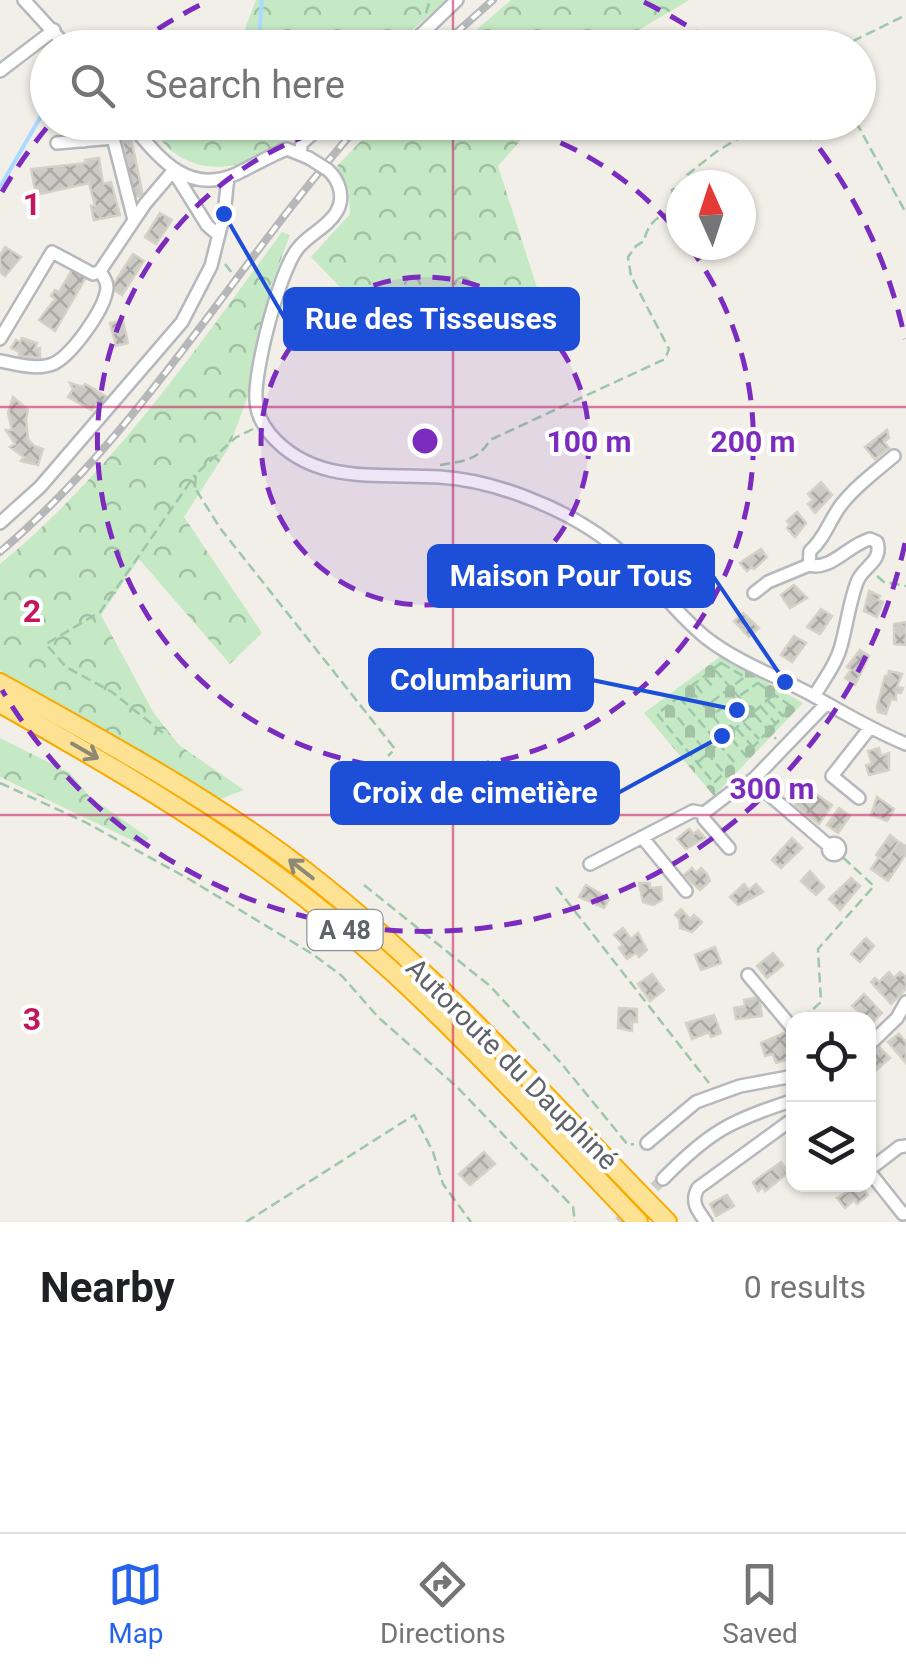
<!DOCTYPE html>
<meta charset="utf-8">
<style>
:root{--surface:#fff;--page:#f2f2f2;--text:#202124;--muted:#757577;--line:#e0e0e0;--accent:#2563eb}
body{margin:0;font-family:Roboto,sans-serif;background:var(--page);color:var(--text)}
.controls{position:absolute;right:30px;bottom:30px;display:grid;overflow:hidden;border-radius:20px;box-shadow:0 2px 8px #0004}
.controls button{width:90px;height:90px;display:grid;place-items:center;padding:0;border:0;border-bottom:2px solid var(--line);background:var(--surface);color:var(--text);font:50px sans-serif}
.compass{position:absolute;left:666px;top:170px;width:90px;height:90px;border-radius:50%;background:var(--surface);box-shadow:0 2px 8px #0004;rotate:357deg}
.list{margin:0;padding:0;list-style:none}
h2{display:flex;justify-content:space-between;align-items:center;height:130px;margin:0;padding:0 40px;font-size:42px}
h2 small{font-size:32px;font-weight:400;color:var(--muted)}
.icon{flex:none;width:55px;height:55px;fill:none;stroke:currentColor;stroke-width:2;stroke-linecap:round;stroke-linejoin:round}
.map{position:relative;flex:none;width:906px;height:1222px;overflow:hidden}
.search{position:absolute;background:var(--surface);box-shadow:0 2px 8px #0004;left:30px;right:30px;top:30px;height:110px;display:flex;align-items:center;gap:25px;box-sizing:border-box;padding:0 35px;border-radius:55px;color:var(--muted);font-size:38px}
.sheet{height:310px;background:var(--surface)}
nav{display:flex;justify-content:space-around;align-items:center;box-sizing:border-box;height:140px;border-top:2px solid var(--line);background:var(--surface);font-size:28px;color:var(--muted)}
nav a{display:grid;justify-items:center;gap:5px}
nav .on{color:var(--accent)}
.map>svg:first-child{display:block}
.forest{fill:url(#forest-crowns)}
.cemetery{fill:url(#cemetery-stones)}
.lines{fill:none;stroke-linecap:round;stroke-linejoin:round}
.stream{stroke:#aadaff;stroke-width:4}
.building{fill:url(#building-cross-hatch);stroke:#d6d1c6;stroke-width:2.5}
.minor-tunnel{stroke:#ccccc8;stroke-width:11;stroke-dasharray:11 5.5;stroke-linecap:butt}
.minor-casing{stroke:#b5b8bc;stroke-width:16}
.highway-casing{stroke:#f9ab00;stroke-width:22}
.path{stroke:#9cc7a9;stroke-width:2.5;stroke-dasharray:10 5;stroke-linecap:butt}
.minor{stroke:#fff;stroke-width:11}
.highway{stroke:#fde293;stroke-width:18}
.rail-casing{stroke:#b6b7b8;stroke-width:8}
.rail{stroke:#fff;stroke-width:4;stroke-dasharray:11;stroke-linecap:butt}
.minor-bridge-casing{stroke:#b5b8bc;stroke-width:16;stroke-linecap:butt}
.minor-bridge{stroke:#fff;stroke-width:11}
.oneway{stroke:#8e8975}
.grid{fill:none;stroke:#c2185b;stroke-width:2.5;stroke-opacity:0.55}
.ring{fill:none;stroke:#7b2cbf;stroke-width:5;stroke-dasharray:18 12}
.labels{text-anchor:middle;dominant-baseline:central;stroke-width:8;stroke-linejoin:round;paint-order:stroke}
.shield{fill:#fff;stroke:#8f9295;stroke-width:2.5}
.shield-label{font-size:25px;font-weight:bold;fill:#5f6368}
.street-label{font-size:28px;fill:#5f6368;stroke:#fff}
.grid-label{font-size:32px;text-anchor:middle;font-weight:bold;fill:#c2185b;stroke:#fff;stroke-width:8;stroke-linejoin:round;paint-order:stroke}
.centre{fill:#7b2cbf;stroke:#fff;stroke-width:5}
.ring-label{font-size:30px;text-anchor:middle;font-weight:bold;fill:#7b2cbf;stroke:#fff;stroke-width:8;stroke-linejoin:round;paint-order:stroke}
.leader{fill:none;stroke:#1d4ed8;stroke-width:4}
.callout-dot{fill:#1d4ed8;stroke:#fff;stroke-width:4}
.callout{fill:#1d4ed8;stroke:#1d4ed8;stroke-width:4}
.callout-label{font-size:30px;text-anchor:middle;font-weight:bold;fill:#fff}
</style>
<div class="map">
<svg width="906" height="1222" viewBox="0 0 906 1222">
<defs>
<pattern id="forest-crowns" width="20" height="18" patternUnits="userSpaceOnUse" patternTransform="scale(2.5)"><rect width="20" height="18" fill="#c5e8c5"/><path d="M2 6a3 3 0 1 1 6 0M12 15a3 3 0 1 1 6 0" fill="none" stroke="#a3c0a4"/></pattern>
<pattern id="cemetery-stones" width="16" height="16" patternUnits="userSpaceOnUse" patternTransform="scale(2.5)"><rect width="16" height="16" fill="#c5e8c5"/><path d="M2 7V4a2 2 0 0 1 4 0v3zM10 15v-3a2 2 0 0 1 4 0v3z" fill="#a3c0a4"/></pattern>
<pattern id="building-cross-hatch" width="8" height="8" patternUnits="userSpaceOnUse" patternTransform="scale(2.5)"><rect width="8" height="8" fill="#cccac5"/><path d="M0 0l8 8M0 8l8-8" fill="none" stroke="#a9a8a4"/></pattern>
</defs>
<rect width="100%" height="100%" fill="#f1efe8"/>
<path class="forest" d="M256,0H446L393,47H238Z
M511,0H689L610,47H457Z
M146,123H308C272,155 218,186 173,152C163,144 155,132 146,123Z
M378,123H536L498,166L539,294L428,331L406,324L383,292L344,291L311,257L350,214L349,191L337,166Z
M282,232L290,235L271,286L248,396L229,447L184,517L262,633L230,664L139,559L101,615L153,712L179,745L244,790L220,799L0,671V564C114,470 195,350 282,232Z
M0,738L70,773L90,797L149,838L142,845L0,777Z"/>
<path class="cemetery" d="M721,656L803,703L714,796L644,713Z"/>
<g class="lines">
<path class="stream" d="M258,48L262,0
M161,122C186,142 227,144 250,122
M0,187L48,104"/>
</g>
<path class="building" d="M131,138L143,196L134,197L122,140Z
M99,158L103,184L111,182L120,215L94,220L91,206H95L89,183L36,195L31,169L86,163L85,160Z
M160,213L172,220L156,244L145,237Z
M5,247L21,257L5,276L0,272V255Z
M133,254L144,261L122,295L111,288Z
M72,270L86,277L55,331L39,320L55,299L51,296L55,290L59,292Z
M123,321L128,343L116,346L110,323Z
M22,338L37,343L35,349L40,348V358L19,356V352L11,348L16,340L20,342Z
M70,383L83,387L85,384L107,397L101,407L96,404L92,410L68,397L73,389Z
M13,397L28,410L26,419L28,439L34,446L43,449L38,465L21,461L24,457L10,447L15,444L6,430H12L8,413Z
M887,430L889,438L884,442L889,448L875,459L865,447Z
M821,482L832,495L815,513L808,504L813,500L808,494Z
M797,512L806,523L795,537L787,528L790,525L787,521Z
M761,549L767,557L754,569L752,567L747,571L740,563Z
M794,585L807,598L790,608L781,595Z
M869,591L880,596L878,600L883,602L877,617L864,611Z
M821,609L832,616L820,634L807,627Z
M743,613L759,628L749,637L734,621Z
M906,622V645L894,644V624Z
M794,636L806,643L792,662L781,655Z
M860,650L869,656L855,685L845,678L851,670L847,667Z
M889,671L902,674L897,687L903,688L901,693L896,692V700L891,699L886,714L878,712L877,707L885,676H888Z
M879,748L881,756L889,753V770L869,775L866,765L872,764L868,751Z
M807,788L832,805L819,824L795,805Z
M877,797L894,809L887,821L871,815Z
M839,808L850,816L838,833L827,825Z
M689,829L694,834L698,830L705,838L686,849L677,839Z
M890,835L899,842L885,862L876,855Z
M792,838L802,848L781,868L772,860Z
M899,842L906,846V854L888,881L871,869L879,857L885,862Z
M692,868L696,873L701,868L707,874L710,881L700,890L684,875Z
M810,871L824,887L816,895L801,881Z
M851,878L860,886L840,910L829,899Z
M639,883H650V888L661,887L662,900L653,905L643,902Z
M744,884L749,890L756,884L763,892L738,905L730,897Z
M586,885L609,899L604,908L579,897Z
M681,909L690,919L694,915L702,922L692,932L680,928L679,919L675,915Z
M623,928L631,939L638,933L647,950L639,957L636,953L627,959L619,948L623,945L614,935Z
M866,938L874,946L860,962L851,954Z
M715,947L721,963L701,970L695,955Z
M773,953L783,965L767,978L757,966Z
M889,972L894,978L900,972L906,977V989L891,1004L871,982L875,978L879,982Z
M652,974L664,990L650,1001L638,984Z
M864,994L882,1013L870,1025L868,1019L852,1006Z
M759,997L762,1016L736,1019L734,1008L745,1006L744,1000Z
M619,1008L637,1009V1022H632V1031L618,1028Z
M714,1015L721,1033L711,1037L709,1032L692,1039L686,1023Z
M791,1030L794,1048L785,1050L789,1059L776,1063L773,1054L765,1056L761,1043Z
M899,1034L906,1042V1063L888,1042Z
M879,1047L890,1058L873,1073L868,1068V1056Z
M484,1152L495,1164L470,1185L459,1174Z
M781,1162L788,1173L765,1191L763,1187L758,1191L753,1182Z
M845,1184H859L868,1195L857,1204L854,1200L845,1208L837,1198L850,1190Z
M727,1195L734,1206L716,1216L710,1204Z"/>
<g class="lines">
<path class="minor-tunnel" d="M619,1222L663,1179"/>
<g class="minor-casing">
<path id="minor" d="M24,0L68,48
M407,48L457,0
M0,71L54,30
M81,122L84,141
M129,122C158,156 186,196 236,174C253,166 269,156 287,149L309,158
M57,143L113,138L134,220
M300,152L302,143L326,122
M328,170C339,180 345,197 337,211C329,226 310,234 299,247C280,268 254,370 256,399C256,412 262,424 270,434C314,486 380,473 440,477C471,479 500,487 528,498C565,512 603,534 631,561C657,586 678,615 705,637C738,663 777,676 812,695C844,713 872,730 906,744
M174,172L207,225L217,234
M100,271L145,204L173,171
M0,339L52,252L93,274L100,271
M0,361C17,364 38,371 55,363C73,353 102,312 106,293C109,284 104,278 100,271
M0,523L40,487L182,322L211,266L224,214L228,177
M754,593L768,582L809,565
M814,696C824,680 836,664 841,646C847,624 849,604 857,582C863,566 883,562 877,542L870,539C848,545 831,571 809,565L810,551C825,538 829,521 841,505C856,486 875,472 894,456
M752,780L829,846
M859,798L832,776L869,729
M704,813V819L729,848
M642,837L686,891
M828.5 849a5.5 5.5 0 1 1 11 0a5.5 5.5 0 1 1-11 0Z
M590,864L693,811L704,813L734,790L748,785L826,704
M748,975L794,1030
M868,1046L897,1018L906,1002
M647,1143L696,1102L740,1086L794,1076
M868,1170L903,1214L906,1213
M869,1170L899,1147L906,1146
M663,1179C710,1131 730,1121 794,1100
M706,1222C698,1211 690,1202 698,1188L794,1118"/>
</g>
<g class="highway-casing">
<path id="highway" d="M0,683C97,737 195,790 285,856C427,961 544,1097 667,1222
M0,703C99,759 198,816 289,885C418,982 526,1106 638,1222"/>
</g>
<path class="path" d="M426,13L430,0
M839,48L906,15
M856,122L906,213
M225,264L239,282
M253,429L235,438L196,474L195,488L220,528L395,749L388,756
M440,465C462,461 478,461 490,440L665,359L669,349L631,276L628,257L636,246L644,241C648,222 659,214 678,210L672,190L687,181V175L716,152L765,122
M877,576L884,582L906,586
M721,663L745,677L705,707L689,688Z
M715,670L776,739
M705,678L715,689
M758,683L792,707L745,755L712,715Z
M696,685L705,697
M679,697L735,763L714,783L657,714Z
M768,701L783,716
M668,706L723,772
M761,707L776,724
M744,723L759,739
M737,729L752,746
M163,733L112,692L66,667L46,644L100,612L195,475
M698,762L774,694
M0,783L85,822L189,879L314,955L342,976L378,1017L457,1087L573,1207L575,1222
M364,885L490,986L561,1063L628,1145L634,1144
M556,887L709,1083
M802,1019L821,1002L818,949L874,886L838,853
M246,1222L414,1115L433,1152L443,1184L471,1222"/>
<use href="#minor" class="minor"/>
<use href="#highway" class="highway"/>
<g class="rail-casing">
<path id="rail" d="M439,48L493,0
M0,552C145,429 236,262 362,122"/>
</g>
<use href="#rail" class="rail"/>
<g class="minor-bridge-casing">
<path id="minor-bridge" d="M309,158L328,170"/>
</g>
<use href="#minor-bridge" class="minor-bridge"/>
</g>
<defs><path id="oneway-shaft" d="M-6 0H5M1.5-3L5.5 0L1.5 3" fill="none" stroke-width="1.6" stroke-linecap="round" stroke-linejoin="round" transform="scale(2.5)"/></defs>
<g class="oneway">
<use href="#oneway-shaft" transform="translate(85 751) rotate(30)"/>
<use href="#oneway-shaft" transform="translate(301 869) rotate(-142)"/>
</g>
<path class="grid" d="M453,0V48M453,122V1222M0,407H906M0,815H906"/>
<circle cx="425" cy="441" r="164" fill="#7b2cbf" fill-opacity=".12"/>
<g class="ring">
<circle cx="425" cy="441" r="164"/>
<path d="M504 123A328 328 0 0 1 680 235M689 246A328 328 0 1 1 346 123"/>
<path d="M905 543A491 491 0 0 1 2 690M2 192A491 491 0 0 1 49 125M133 46A491 491 0 0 1 206 2M644 2A491 491 0 0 1 717 46M801 125A491 491 0 0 1 905 339"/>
</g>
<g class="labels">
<rect class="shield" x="307.5" y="910" width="75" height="40" rx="8"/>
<g class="shield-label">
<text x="345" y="930">A 48</text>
</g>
<g class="street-label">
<text transform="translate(512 1064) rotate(45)">Autoroute du Dauphiné</text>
</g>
</g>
<g class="grid-label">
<text x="32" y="215">1</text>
<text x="32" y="622">2</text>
<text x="32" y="1030">3</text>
</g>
<circle cx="425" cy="441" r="15" class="centre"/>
<g class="ring-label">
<text x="589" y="452">100 m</text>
<text x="753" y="452">200 m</text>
<text x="772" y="799">300 m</text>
</g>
<path class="leader" d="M224 214L285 319M785 682L713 576M737 710L592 680M722 736L618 793"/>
<g class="callout-dot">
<circle cx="224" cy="214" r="10"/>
<circle cx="785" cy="682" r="10"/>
<circle cx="737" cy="710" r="10"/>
<circle cx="722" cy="736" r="10"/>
</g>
<g class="callout">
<rect x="285" y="289" width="293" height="60" rx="10"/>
<rect x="429" y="546" width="284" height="60" rx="10"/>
<rect x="370" y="650" width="222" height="60" rx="10"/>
<rect x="332" y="763" width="286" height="60" rx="10"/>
</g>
<g class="callout-label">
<text x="431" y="329">Rue des Tisseuses</text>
<text x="571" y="586">Maison Pour Tous</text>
<text x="481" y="690">Columbarium</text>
<text x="475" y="803">Croix de cimetière</text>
</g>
</svg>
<div class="controls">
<button><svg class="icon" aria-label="locate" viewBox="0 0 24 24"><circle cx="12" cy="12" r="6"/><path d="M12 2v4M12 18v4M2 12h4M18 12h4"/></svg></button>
<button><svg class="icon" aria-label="layers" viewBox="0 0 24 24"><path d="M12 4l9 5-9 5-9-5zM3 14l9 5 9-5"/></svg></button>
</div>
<svg class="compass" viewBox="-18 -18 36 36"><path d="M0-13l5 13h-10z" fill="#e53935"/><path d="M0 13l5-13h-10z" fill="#757577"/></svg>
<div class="search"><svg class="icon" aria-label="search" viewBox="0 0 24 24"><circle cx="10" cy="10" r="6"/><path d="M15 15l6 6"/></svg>Search here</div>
</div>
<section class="sheet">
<h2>Nearby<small>0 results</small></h2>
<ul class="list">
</ul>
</section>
<nav>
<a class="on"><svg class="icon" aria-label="map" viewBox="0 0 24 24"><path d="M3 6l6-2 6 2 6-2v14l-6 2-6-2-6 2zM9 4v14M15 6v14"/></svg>Map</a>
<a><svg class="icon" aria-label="directions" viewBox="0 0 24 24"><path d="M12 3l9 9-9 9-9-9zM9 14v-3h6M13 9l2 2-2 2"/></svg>Directions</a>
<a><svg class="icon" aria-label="saved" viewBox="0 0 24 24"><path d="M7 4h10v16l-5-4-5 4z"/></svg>Saved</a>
</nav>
